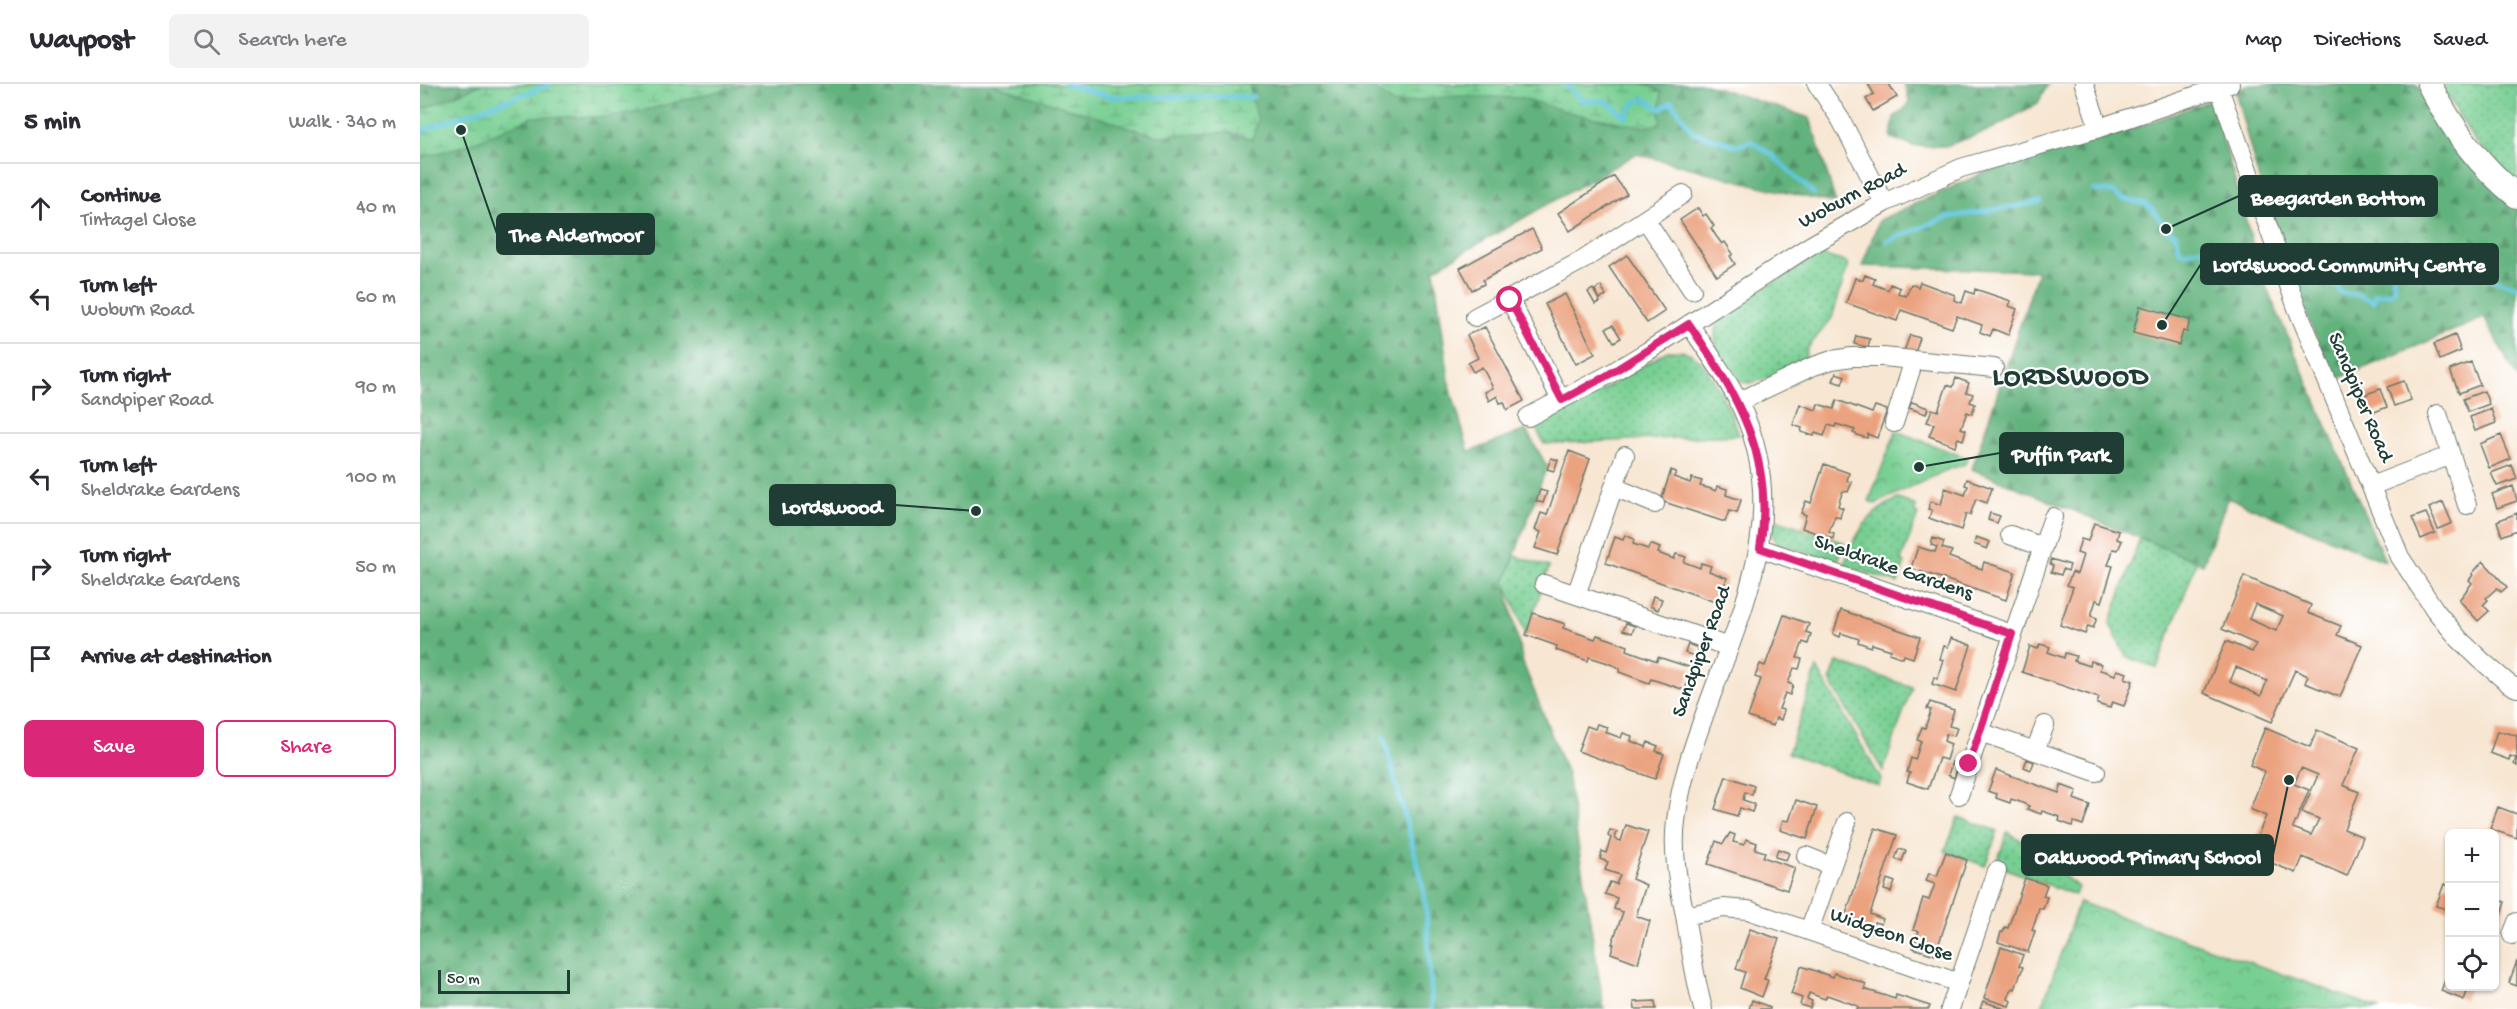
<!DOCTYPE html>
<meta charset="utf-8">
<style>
:root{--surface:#fff;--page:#f2f2f3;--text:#2b2b33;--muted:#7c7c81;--line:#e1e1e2;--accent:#db2777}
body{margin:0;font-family:"Gochi Hand",sans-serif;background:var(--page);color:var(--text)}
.controls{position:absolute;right:18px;bottom:18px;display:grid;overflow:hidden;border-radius:9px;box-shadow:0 2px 4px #0004}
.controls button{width:54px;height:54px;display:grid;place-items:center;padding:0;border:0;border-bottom:2px solid var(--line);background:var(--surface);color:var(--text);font:30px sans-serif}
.scale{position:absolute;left:18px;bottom:15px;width:132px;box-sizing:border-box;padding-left:6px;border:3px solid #1f3d34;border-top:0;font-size:16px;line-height:21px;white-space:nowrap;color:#1f3d34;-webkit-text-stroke:4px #fff;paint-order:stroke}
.stop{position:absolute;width:18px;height:18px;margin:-14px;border:4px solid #db2777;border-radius:50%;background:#fff}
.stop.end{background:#db2777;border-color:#fff;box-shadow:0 2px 6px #0008}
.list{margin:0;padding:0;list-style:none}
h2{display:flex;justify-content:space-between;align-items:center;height:78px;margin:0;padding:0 24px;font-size:26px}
h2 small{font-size:20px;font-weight:400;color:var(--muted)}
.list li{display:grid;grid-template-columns:39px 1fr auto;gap:18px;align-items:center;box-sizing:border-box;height:90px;padding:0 24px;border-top:2px solid var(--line)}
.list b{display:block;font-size:22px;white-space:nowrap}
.list p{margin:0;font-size:20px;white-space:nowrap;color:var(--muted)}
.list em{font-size:20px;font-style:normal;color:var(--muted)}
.actions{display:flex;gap:12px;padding:18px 24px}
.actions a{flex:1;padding:14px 0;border:2px solid var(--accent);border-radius:9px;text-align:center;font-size:21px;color:var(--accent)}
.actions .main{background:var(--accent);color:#fff}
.icon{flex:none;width:33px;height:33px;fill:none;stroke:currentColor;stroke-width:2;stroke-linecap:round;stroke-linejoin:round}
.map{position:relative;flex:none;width:2097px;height:925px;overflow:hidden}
header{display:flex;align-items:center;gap:36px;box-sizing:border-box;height:84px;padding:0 30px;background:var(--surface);border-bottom:2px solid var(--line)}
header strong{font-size:28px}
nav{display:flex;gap:33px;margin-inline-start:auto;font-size:21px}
.search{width:420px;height:54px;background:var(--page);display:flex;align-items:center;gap:15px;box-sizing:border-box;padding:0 21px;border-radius:9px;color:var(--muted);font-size:22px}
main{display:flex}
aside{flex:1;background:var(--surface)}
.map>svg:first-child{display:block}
.grass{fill:url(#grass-dots);stroke:#4c8664;stroke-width:1.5}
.forest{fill:url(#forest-firs);stroke:#407858;stroke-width:1.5}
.wetland{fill:url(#wetland-marsh);stroke:#4c8664;stroke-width:1.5}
.park{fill:url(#park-crowns);stroke:#4c8664;stroke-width:1.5}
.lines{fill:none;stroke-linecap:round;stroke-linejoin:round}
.stream{stroke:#61c7de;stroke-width:5}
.building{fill:#eba27f;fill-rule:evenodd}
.minor-casing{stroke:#6b786b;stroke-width:20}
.tertiary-casing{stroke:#6b786b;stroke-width:26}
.minor{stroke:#fff;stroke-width:18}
.tertiary{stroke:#fff;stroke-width:24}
.route{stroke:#db2777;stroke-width:8}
.labels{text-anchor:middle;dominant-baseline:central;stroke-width:4.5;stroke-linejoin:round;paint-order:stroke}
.street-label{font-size:21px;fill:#1f3d34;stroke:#fff}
.district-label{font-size:27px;font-weight:bold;letter-spacing:1.5px;fill:#1f3d34;stroke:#fff}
.leader{fill:none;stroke:#1f3d34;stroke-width:2}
.callout-dot{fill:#1f3d34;stroke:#fff;stroke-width:2}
.callout{fill:#1f3d34;stroke:#1f3d34;stroke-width:2}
.callout-label{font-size:22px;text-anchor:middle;font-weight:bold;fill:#fff}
</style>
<header>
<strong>Waypost</strong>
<div class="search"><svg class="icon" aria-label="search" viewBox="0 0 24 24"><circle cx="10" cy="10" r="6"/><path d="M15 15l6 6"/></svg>Search here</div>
<nav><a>Map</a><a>Directions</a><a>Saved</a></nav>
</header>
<main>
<aside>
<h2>5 min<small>Walk · 340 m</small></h2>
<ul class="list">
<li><svg class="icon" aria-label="ahead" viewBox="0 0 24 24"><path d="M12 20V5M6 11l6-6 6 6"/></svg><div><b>Continue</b><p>Tintagel Close</p></div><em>40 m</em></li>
<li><svg class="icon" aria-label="left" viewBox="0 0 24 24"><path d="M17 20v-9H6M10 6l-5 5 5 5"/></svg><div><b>Turn left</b><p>Woburn Road</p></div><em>60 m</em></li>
<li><svg class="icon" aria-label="right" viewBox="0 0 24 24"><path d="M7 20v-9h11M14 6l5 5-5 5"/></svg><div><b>Turn right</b><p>Sandpiper Road</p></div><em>90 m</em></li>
<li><svg class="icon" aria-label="left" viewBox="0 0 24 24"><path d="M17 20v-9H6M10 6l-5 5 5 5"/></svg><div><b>Turn left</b><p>Sheldrake Gardens</p></div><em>100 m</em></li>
<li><svg class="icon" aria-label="right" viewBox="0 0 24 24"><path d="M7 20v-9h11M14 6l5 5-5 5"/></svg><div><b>Turn right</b><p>Sheldrake Gardens</p></div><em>50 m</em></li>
<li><svg class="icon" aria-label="arrive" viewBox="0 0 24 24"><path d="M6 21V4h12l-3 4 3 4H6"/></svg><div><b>Arrive at destination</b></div></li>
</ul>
<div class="actions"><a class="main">Save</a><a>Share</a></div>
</aside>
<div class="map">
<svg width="2097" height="925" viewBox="0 0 2097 925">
<defs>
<pattern id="grass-dots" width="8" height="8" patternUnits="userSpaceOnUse" patternTransform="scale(1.5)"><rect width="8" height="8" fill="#78cf93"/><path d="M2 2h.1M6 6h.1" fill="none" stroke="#62a979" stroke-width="1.8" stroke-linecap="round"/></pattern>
<pattern id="forest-firs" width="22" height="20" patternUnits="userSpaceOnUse" patternTransform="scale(1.5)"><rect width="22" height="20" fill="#62b27d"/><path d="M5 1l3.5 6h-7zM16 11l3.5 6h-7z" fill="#509267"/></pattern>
<pattern id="wetland-marsh" width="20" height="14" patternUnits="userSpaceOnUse" patternTransform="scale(1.5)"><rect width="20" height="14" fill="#78cf93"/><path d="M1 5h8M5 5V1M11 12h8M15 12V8" fill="none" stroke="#62a979"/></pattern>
<pattern id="park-crowns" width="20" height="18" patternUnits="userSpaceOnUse" patternTransform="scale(1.5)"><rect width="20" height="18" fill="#78cf93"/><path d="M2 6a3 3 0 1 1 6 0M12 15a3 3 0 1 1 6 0" fill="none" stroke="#62a979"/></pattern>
</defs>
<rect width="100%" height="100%" fill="#fff"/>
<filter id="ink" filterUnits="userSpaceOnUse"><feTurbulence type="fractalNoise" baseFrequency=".0167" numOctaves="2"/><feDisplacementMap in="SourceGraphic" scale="12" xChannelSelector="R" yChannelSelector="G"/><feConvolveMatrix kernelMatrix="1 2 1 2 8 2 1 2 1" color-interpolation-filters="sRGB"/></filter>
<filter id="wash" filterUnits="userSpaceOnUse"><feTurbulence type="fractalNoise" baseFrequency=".008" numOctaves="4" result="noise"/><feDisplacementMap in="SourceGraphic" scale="24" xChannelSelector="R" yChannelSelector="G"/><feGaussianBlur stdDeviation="1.35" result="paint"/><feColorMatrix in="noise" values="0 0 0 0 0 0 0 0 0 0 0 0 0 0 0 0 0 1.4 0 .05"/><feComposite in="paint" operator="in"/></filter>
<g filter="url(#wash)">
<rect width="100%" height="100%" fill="#f7e6d2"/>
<path class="grass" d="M2021,0H2097V99L2053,55Z
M1399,170L1425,178L1428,181L1412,234L1387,265L1385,275C1371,282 1345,299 1329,299C1313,300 1295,268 1295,253C1294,245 1297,238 1301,231Z
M1247,267C1257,267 1267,266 1275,272C1291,284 1313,332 1319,351L1124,360L1115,342L1168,315Z
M1478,415L1497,422L1494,428L1498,430L1481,477L1485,479L1478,499L1424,481C1435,451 1448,427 1478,415Z
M1353,434L1425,459L1417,479L1357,459L1352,451Z
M1720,454L1777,477L1737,584L1706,573L1690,540Z
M1095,472L1129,483L1106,551L1085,498Z
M1417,578L1492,603L1463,687L1410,597Z
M1397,584L1461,695L1459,702L1368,669Z
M1538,733L1578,747L1565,782L1525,767Z
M1587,748L1615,764L1634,784L1658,803L1655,811L1576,781Z"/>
<path class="forest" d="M0,0H1286L1390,34L1416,119C1348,107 1283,86 1216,70L1014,185L1030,303L1049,368L1106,346L1127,382L1085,498L1103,579L1147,690L1184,925H0Z
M1484,0H1628L1618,19L1570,46L1526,62H1493L1471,54L1474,33C1491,21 1492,19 1484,0Z
M1831,0H1996L2081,111L2097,124V293L2064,234L1915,296L1857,163L1815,7Z
M1792,16L1842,193L1965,477L1808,414L1783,480L1552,385L1618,187L1442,182L1459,136L1570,86L1697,50Z"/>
<path class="wetland" d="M62,0H325L230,25L187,33H112L53,59L0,74V26Z
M571,0H829L838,37L832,55L807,48L738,52Z
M948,0H1226L1241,8L1240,40L1225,43L1155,30L1102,14L1031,12L975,20Z"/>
<path class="park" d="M1476,347L1547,374L1545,380L1527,386L1455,420L1449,417Z
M1659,818L1961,925H1621Z"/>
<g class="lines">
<path class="stream" d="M645,0L691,13H833
M1145,0L1163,17H1186L1206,33L1214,19L1225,15L1240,25L1252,18L1273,48L1317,62L1331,57L1352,71L1393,109
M0,47L130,1
M1674,106L1693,108L1700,114L1726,120L1735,128L1746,145L1756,150L1760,167L1765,169L1778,164L1787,167L1797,178L1819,172
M1467,157L1525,134L1620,118
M1890,169C1913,173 1907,193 1921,209L1939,211L1954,218L1955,210L1969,209L1974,206C1972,194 1976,171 1987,164L1992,168L2010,173L2026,189L2067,193L2097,203
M964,654L1001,793L1006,821L1012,925"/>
</g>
<g id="blocks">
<path class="building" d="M1448,0H1469L1477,13L1453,27L1446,15L1454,10Z
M1194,92L1207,110L1150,147L1138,129Z
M1278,124L1283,132L1286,130L1294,142L1291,144L1296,152L1302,160L1305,158L1313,170L1310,172L1315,180L1297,192L1260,136Z
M1112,145L1122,164L1063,196L1064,200L1052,206L1040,184Z
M1207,171L1245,227L1227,239L1189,183Z
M1445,191L1455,195L1453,200L1468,206L1470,200L1480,204L1478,209L1486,212L1491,200L1498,203L1500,198L1535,211L1534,216L1542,219L1546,207L1554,210L1555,205L1591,217L1589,222L1597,225L1588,251L1573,245L1570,252L1560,248L1562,241L1537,232L1532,244L1481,226L1477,237L1426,219L1435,194L1443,196Z
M1181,202L1186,212L1180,215L1175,206Z
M1173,205L1180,218L1175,220L1168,208Z
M1145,210L1175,270L1156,280L1125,220Z
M1720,222L1770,236L1767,248L1763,247L1759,261L1713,249Z
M1193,241L1201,254L1194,258L1186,244Z
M1065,243L1104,317L1087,326L1084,318L1080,319L1077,312L1069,317L1065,308L1073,304L1062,283L1053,288L1048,279L1058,274L1047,251Z
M1490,251L1500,254L1495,269L1484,267Z
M2035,251L2041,267L2020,276L2014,260Z
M1436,252L1450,255L1448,263L1434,260Z
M2051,278L2060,301L2039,309L2030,286Z
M1416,289L1425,292L1422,300L1413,297Z
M1536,294L1549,299L1546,308L1553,310L1550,318L1555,320L1552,330L1547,328L1541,344L1546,346L1543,356L1538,354L1535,362L1509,352L1514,340L1507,338L1512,325L1518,327L1527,301L1533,303Z
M1984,297L1991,316L1974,322L1967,303Z
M1960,305L1967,323L1952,329L1944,311Z
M2064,307L2069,320L2048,328L2043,315Z
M1417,316L1452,329L1455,322L1467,326L1457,354L1448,350L1447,354L1440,352L1433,349L1435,346L1416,340L1415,343L1408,341L1404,352L1395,349L1394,352L1381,348L1382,344L1373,341L1380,320L1396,326L1398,320L1414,325Z
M1492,318L1508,324L1506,330L1489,324Z
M2071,325L2076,339L2055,347L2050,333Z
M2081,351L2091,375L2069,384L2060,360Z
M1149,367L1170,375L1137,471L1115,464L1121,448L1115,446L1121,429L1127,431Z
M1131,374L1138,376L1134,387L1127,385Z
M1404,380L1429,389L1427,397L1432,398L1428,408L1423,407L1420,415L1418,422L1423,424L1421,429L1420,434L1415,432L1409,448L1414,450L1413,455L1382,444L1386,431L1381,429L1386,417L1391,419Z
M2092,381L2097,395L2077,402L2071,389Z
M1251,386L1256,388L1254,393L1270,399L1272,394L1282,397L1280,402L1288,404L1296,407L1297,402L1307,405L1306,411L1321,416L1317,429L1309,427L1305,438L1241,417Z
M1547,395L1572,404L1567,419L1556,415L1550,431L1546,430L1541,446L1509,434L1512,426L1508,425L1511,417L1521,421L1525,404L1545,411L1548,402L1545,401Z
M2093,402L2097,417L2077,424L2072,410Z
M1120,406L1127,408L1123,419L1116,417Z
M2023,418L2032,439L2018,445L2009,424Z
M1570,429L1580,432L1577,439L1568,436Z
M2006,429L2015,449L2001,455L1992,434Z
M2097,429V446L2082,452L2077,437Z
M1674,439L1699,447L1697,455L1702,457L1698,466L1693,465L1691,473L1688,481L1693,482L1682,518L1676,516L1671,532L1677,534L1673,544L1668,542L1665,550L1640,541L1653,503L1647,501L1652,488L1657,490L1663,471L1657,469L1661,455L1668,457Z
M1205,451L1214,455L1213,460L1228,465L1230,460L1240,464L1238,469L1254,475L1256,470L1266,473L1264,478L1280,484L1281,479L1291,482L1289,487L1307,494L1298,519L1186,479L1195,453L1203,456Z
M1556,453L1570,458L1567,465L1554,460Z
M1513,454L1524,458L1522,464L1532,467L1529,473L1562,485L1564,478L1595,488L1586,516L1491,484L1498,463L1515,468L1517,463L1511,461Z
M1631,475L1650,481L1648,487L1643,485L1641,491L1631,488L1633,482L1630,480Z
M2063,477L2087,503L2081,508L2077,504L2066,514L2068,516L2063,521L2069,527L2058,537L2039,516L2052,499L2049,496L2053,491L2052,490Z
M1824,492L1891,521L1888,529L1921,542L1917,551L1942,561L1920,613L1885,599L1888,592L1875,586L1852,638L1784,609L1806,557L1832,568L1836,560L1802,545ZM1835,520L1863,532L1856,547L1829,535ZM1816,583L1847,597L1841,612L1810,598Z
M1233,512L1242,515L1238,526L1230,522Z
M1421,526L1500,553L1493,574L1484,571L1483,574L1469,569L1471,566L1452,560L1451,563L1438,558L1439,555L1421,549L1420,553L1413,550Z
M1113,529L1145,540L1143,544L1175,555L1177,551L1192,556L1208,562L1207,566L1237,577L1238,573L1272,584L1265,606L1231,595L1229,599L1199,588L1200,584L1185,578L1169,573L1168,577L1136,566L1137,562L1106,551Z
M1364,531L1389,540L1386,548L1391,550L1388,560L1383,558L1377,574L1382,575L1379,585L1374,584L1368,599L1373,601L1370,611L1365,609L1359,625L1364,626L1361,636L1356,634L1353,642L1328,633L1341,595L1335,593L1340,580L1345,582Z
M1206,539L1215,542L1212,549L1203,546Z
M1531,554L1551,561L1536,608L1512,600L1514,593L1517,595L1523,576L1520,575L1524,562L1528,563Z
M1268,560L1278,564L1275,572L1265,569Z
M1620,560L1630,563L1628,568L1644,574L1645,569L1656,572L1654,577L1670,582L1671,577L1681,580L1680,586L1687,588L1695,591L1697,586L1707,589L1705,594L1713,597L1704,622L1692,618L1690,624L1677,620L1679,614L1602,588L1610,562L1618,565Z
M1510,618L1534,626L1529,642L1537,644L1534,652L1526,650L1524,657L1531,660L1526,676L1519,674L1508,705L1487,698L1490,689L1487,688L1491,674L1495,676L1501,657L1497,656L1502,643L1505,644L1511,626L1507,625Z
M1177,640L1187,643L1185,648L1201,654L1203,649L1212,652L1211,657L1226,663L1228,658L1238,662L1236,667L1244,670L1235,695L1158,667L1167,642L1175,645Z
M1845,644L1890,663L1897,646L1939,664L1923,701L1939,708L1924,745L1943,753L1927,792L1883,773L1876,789L1830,770L1846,732L1830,725L1845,688L1830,681ZM1881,684L1898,691L1882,728L1899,735L1891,751L1873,744L1889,706L1874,700Z
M2077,647L2097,651V682L2094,680L2096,674L2090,672L2089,676L2070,669Z
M1607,675L1614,678L1611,686L1604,683Z
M1532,678L1539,680L1534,694L1528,691Z
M1576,686L1639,709L1641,701L1657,707L1654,715L1670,721L1663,741L1654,738L1652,742L1639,737L1640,733L1622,727L1621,730L1607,725L1609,722L1600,718L1591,715L1590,719L1576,714L1577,710L1568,707Z
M1306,692L1334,702L1332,711L1325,708L1323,716L1335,720L1332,728L1320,724L1317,732L1295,725Z
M1376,716L1397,723L1387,755L1360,746L1363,736L1369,737Z
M2078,723L2097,730V754L2070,745Z
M1206,741L1228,748L1212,795L1226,801L1216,832L1230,837L1218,879L1191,869L1194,860H1192L1203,828L1194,825L1197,814L1185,810L1190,798L1196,800L1200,791L1185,786L1188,778L1180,775L1182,767L1186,769L1191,754L1188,752L1190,746L1197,748L1195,755L1201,757Z
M1455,744L1477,751L1450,830L1463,835L1461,840L1454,838L1451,848L1423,839Z
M1310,749L1315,751L1313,758L1324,761L1326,755L1337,759L1335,765L1345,768L1343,773L1375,784L1367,806L1288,780L1296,757L1303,760Z
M1358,765L1369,769L1366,776L1355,773Z
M1479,765L1486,767L1482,777L1475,775Z
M1526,768L1547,776L1515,871L1493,864L1499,847L1493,846L1503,814L1509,816L1515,800L1506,797L1509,789L1517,792Z
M1605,794L1627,801L1623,812L1627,813L1623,825L1619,824L1616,835L1612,846L1615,847L1608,868L1578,858L1581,848H1583L1585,843L1588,844Z
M1467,795L1475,798L1471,808L1464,806Z
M2024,800L2030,802V826L2016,822Z
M2074,815L2085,818L2078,840L2074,839Z
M1330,845L1359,855L1344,895L1348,896L1342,913L1320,904L1325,888L1316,885Z
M1581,863L1603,871L1599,882L1603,883L1595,905L1592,904L1588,915L1591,917L1589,922L1564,914Z
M2097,877V902L2089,899Z
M1381,882L1413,893L1414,889L1430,894L1446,900L1444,905L1475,915L1476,911L1510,922L1509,925H1437L1438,922L1407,911L1405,915L1389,909L1387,915L1392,917L1390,924L1380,921L1382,914L1371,910Z
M2029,885L2030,903H2049L2044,916L2021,907Z
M1332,916L1350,923V925H1329Z
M1235,917L1236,925H1215L1214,918Z
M1563,917L1585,925H1560Z"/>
</g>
</g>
<g filter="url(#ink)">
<use href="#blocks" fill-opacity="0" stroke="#6b786b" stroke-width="1.5"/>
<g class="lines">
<g class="minor-casing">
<path id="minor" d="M1397,0L1421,36L1464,119
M1664,0L1679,44
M1799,4L1877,224L1980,473L2015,526L2039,555L2062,577L2089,600L2097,604
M1226,136L1272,206
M1090,216L1141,316
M1055,233L1163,176L1263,110
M1269,240C1288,268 1308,295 1322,325C1368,425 1327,515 1292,610C1277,651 1261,693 1256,737C1252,769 1258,799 1265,831C1270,863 1275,894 1283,925
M1318,318L1391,283L1412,276L1432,273H1463L1574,284
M2018,330L2047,421
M1108,333L1188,291L1228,267L1388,163L1464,119L1541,84L1679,44L1810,0
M1474,339L1494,276
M1951,402L2031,371
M1194,403L1235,420
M1590,451L1623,463
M1340,464L1592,550
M1124,500L1309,563
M1156,511L1205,371
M1560,648L1676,688
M1615,667L1625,641
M1539,711L1633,433
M1386,772L1411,782
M1265,832L1303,824L1328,826L1539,899
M1389,847L1427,738
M2092,851L2097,838
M1530,925L1577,787"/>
</g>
<g class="tertiary-casing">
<path id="tertiary" d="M2009,0C2031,43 2059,82 2097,112"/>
</g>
<use href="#minor" class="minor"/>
<use href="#tertiary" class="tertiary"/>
</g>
</g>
<g class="lines" filter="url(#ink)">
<path class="route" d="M1090,216L1142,316L1188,291L1269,240C1317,311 1356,374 1340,464L1592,550L1549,680"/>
</g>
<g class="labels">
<g class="street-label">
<text transform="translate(1433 113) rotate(-28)">Woburn Road</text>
<text transform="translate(1939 314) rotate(67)">Sandpiper Road</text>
<text transform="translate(1473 485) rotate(19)">Sheldrake Gardens</text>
<text transform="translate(1283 568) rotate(-70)">Sandpiper Road</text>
<text transform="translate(1471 852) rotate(19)">Widgeon Close</text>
</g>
<g class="district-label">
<text x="1651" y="295">LORDSWOOD</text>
</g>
</g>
<path class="leader" d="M1746 145L1819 112M41 46L77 150M1742 241L1781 180M1499 383L1580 369M556 427L475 421M1869 696L1853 771"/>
<g class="callout-dot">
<circle cx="1746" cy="145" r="6"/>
<circle cx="41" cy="46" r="6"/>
<circle cx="1742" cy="241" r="6"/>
<circle cx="1499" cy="383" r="6"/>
<circle cx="556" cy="427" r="6"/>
<circle cx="1869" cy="696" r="6"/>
</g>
<g class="callout">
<rect x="1819" y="92" width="198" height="40" rx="6"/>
<rect x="77" y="130" width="157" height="40" rx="6"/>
<rect x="1781" y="160" width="297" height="40" rx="6"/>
<rect x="1580" y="349" width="123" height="40" rx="6"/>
<rect x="350" y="401" width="125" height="40" rx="6"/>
<rect x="1602" y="751" width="251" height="40" rx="6"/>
</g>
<g class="callout-label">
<text x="1918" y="120">Beegarden Bottom</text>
<text x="156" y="157">The Aldermoor</text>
<text x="1929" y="187">Lordswood Community Centre</text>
<text x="1641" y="377">Puffin Park</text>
<text x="412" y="429">Lordswood</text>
<text x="1728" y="779">Oakwood Primary School</text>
</g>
</svg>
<div class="controls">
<button>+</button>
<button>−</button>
<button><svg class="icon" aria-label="locate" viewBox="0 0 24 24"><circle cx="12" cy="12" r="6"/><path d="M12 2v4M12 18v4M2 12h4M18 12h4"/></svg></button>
</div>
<div class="scale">50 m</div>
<div class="stop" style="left:1090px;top:216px"></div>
<div class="stop end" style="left:1549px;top:680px"></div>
</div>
</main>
